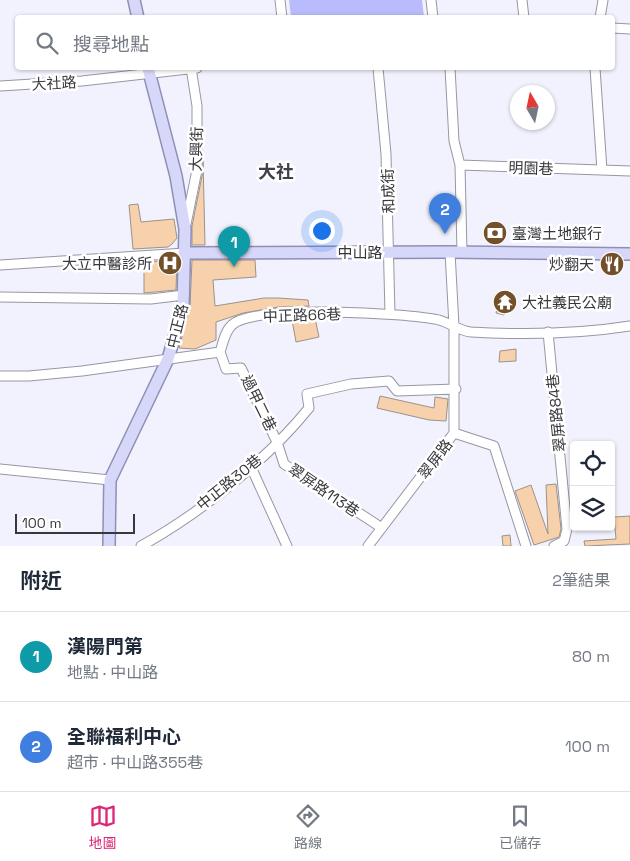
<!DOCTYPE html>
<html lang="zh-TW">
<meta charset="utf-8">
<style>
:root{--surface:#fff;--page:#f2f2f3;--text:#1f2937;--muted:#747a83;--line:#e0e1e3;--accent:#db2777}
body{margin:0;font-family:"Space Grotesk","Noto Sans TC",sans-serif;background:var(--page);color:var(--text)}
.controls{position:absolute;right:15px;bottom:15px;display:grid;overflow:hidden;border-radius:5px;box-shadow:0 1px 4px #0004}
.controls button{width:45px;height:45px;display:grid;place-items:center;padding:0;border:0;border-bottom:1px solid var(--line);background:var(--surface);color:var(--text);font:25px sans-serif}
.compass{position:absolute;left:510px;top:85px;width:45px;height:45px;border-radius:50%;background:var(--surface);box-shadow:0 1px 4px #0004;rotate:351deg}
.scale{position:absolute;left:15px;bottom:12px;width:120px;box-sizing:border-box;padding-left:5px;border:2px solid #37373c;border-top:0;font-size:14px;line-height:18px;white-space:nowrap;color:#37373c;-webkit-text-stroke:4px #fff;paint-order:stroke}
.you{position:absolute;left:321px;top:230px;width:18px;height:18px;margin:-12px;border:4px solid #fff;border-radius:50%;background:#1a73e8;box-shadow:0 0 0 8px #1a73e833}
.badge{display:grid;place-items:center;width:32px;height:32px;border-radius:50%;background:var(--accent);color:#fff;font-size:16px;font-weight:700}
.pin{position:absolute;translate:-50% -41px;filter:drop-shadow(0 1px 2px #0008)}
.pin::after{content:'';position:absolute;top:26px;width:18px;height:15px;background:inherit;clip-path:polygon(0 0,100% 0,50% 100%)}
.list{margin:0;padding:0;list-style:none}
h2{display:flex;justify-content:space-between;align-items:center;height:65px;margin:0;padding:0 20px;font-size:21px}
h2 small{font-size:16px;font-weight:400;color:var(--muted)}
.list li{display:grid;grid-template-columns:32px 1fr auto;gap:15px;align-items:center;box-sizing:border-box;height:90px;padding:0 20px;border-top:1px solid var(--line)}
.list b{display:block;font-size:19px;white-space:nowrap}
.list p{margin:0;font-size:16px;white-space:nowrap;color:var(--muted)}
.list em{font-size:16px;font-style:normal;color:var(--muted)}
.icon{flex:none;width:28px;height:28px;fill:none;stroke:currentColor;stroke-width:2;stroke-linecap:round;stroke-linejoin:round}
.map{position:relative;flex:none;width:630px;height:546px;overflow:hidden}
.search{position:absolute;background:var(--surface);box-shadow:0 1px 4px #0004;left:15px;right:15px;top:15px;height:55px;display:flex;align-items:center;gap:12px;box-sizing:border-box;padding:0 18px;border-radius:5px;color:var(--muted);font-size:19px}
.sheet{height:245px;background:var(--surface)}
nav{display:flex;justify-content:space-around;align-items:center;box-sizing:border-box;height:70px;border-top:1px solid var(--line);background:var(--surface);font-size:14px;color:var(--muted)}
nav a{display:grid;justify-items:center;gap:2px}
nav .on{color:var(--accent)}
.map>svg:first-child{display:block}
.green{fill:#babbfd}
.building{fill:#f7d1ab;stroke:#9c9289}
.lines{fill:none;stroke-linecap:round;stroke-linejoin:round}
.minor-casing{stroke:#9797a4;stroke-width:11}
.major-casing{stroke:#8e8fb4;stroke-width:14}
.minor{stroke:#fff;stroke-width:9}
.major{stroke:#d7d8f9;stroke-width:11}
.labels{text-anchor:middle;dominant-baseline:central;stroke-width:5;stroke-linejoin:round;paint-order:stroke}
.street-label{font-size:15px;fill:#37373c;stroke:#fff}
.poi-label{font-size:15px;fill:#37373c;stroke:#fff;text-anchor:start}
.quarter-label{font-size:18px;font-weight:bold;fill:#40404b;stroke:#fff}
</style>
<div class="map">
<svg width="630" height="546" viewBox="0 0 630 546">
<rect width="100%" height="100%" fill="#f1f2fd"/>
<path class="green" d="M289,0H422L424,17H291Z"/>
<path class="building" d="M203,160L205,245H192V226L203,171Z
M138,204L141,222L174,219L177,238L172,244L168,247L133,249L129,205Z
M177,260L176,290L144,293V262Z
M192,260H255L256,277L213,280L215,306L264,298H278L308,300L309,306L279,307L243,313L216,322V340L195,349L179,348L190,307Z
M501,293L513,296L510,308L506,307L504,315L496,313Z
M315,318L319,337L296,342L292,320Z
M516,349V361L499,362L500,351Z
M380,396L434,408L435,397L448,399L446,421L429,420L377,408Z
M556,484L561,529L559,537L534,545L515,491L531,485L548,534L546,485Z
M630,516V544L585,546L584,541L616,539L614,517Z
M510,535L511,546H503L502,536Z"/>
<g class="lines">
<g class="minor-casing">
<path id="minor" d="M280,0L282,18
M431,0L433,18
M522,0L524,18
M600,18L603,0
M612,28L630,29
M378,68L386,154L390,314
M450,68L454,141L460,165L462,252
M595,68L602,170
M0,86L82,81L197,68
M460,165L630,171
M186,224L197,170V106L191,68
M0,265L185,253
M0,297L151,299L184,295
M548,332L567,529L564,541L554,546
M220,352L226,369L241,368L277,442L284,464L382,528
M0,376H29L82,371L220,352C223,343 225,331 232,325C253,304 408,313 439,320C450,323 460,331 471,332C523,335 579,334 630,326
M454,433L494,446L526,546
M251,467L287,546
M0,469L110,480
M141,546C199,514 267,460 309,408L307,394L351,384L389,381L397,391L456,389
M368,546L454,433V326L450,252"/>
</g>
<g class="major-casing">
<path id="major" d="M134,0L138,18
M185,253L450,252L630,254
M109,546L110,480L168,359L183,307L185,229L176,176L148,68"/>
</g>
<use href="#minor" class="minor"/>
<use href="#major" class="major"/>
</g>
<defs>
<g id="bank-disc" transform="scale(1.25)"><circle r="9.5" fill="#735029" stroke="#fff"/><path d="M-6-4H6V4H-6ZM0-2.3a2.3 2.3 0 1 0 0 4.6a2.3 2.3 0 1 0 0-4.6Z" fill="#fff"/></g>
<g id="hospital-disc" transform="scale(1.25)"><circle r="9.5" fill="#735029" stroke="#fff"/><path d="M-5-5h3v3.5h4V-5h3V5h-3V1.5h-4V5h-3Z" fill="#fff"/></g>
<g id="restaurant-disc" transform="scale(1.25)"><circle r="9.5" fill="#735029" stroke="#fff"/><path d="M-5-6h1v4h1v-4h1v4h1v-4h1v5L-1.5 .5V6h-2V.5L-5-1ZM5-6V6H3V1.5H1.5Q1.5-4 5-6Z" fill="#fff"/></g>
<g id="temple-disc" transform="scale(1.25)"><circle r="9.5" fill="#735029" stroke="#fff"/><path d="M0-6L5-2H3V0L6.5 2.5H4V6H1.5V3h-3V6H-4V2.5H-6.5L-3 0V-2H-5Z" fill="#fff"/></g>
</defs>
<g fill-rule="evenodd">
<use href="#bank-disc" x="495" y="233"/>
<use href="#hospital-disc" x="170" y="263"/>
<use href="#restaurant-disc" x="612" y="264"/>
<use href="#temple-disc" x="505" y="302"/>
</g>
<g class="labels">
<g class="street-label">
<text transform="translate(54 83) rotate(-3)">大社路</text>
<text transform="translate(196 149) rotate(-88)">大興街</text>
<text transform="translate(531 168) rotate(2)">明園巷</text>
<text transform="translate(388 191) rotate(-92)">和成街</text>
<text x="360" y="252">中山路</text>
<text transform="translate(302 315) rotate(-2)">中正路66巷</text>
<text transform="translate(177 326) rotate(-76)">中正路</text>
<text transform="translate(259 403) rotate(64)">過甲二巷</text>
<text transform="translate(556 413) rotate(-96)">翠屏路84巷</text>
<text transform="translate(435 459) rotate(-53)">翠屏路</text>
<text transform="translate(229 482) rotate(-39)">中正路30巷</text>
<text transform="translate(324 490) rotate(34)">翠屏路113巷</text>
</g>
<g class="poi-label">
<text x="512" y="233">臺灣土地銀行</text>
<text x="152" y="263" text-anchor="end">大立中醫診所</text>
<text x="594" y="264" text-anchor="end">炒翻天</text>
<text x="522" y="302">大社義民公廟</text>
</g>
<g class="quarter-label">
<text x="276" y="171">大社</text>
</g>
</g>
</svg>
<div class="controls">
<button><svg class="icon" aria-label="locate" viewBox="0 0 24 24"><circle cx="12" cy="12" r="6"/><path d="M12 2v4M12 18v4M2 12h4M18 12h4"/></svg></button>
<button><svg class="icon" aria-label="layers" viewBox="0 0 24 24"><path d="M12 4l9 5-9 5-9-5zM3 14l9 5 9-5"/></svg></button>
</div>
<svg class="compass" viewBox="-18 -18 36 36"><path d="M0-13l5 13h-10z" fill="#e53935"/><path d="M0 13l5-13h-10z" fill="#747a83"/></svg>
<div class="scale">100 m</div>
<div class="you"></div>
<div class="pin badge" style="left:234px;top:267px;background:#0f9aa8">1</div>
<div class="pin badge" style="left:445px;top:234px;background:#3f7fe0">2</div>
<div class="search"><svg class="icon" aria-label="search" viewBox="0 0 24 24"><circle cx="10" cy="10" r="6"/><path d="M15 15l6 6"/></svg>搜尋地點</div>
</div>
<section class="sheet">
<h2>附近<small>2筆結果</small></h2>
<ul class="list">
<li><span class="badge" style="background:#0f9aa8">1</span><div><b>漢陽門第</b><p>地點 · 中山路</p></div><em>80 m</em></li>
<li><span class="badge" style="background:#3f7fe0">2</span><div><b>全聯福利中心</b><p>超市 · 中山路355巷</p></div><em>100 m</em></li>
</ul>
</section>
<nav>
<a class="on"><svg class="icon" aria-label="map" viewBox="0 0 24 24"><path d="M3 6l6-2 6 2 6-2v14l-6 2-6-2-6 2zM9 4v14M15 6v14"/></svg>地圖</a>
<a><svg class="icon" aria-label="directions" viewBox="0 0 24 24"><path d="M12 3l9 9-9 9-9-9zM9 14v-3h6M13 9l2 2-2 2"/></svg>路線</a>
<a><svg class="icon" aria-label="saved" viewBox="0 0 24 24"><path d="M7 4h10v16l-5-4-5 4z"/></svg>已儲存</a>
</nav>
